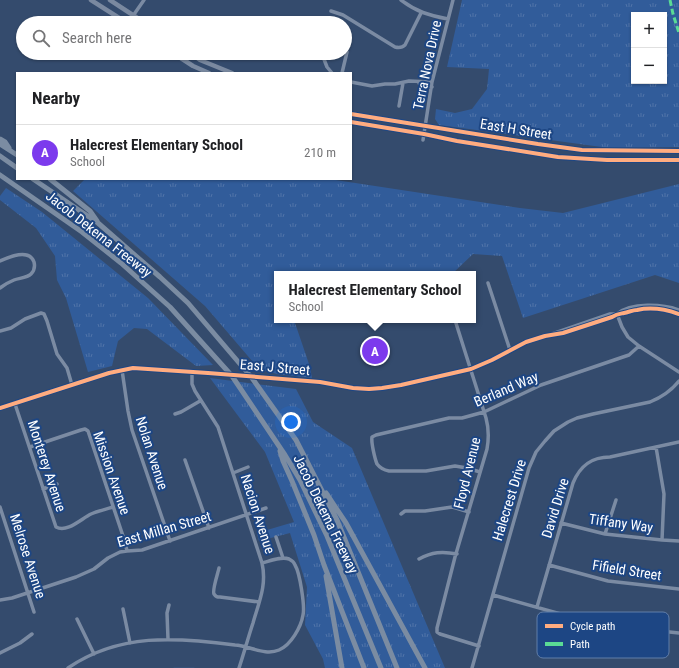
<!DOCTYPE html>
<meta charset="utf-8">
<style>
:root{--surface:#fff;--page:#f2f2f2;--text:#202124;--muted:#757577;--line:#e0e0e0;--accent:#7c3aed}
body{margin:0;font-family:"Roboto Condensed",sans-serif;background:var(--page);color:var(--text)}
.controls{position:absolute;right:12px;top:12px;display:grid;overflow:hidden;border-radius:0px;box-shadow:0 1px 3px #0004}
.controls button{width:36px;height:36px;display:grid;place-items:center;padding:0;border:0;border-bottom:1px solid var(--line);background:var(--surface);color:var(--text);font:20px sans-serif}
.you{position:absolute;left:291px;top:422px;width:14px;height:14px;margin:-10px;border:3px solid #fff;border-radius:50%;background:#1a73e8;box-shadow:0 0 0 6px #1a73e833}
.badge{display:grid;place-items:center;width:26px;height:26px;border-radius:50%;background:var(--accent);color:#fff;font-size:13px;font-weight:700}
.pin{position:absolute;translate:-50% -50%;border:2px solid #fff;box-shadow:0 1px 4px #0006}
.popup{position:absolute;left:274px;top:271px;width:202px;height:52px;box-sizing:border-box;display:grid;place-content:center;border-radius:0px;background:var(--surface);filter:drop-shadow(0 1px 3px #0005);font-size:13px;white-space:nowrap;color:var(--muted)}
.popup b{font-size:15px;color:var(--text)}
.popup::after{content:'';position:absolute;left:50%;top:100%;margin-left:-8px;border:8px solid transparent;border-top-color:var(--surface)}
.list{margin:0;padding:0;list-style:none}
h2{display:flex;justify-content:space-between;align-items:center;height:52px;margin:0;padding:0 16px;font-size:17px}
h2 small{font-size:13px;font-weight:400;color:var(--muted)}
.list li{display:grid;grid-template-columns:26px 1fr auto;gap:12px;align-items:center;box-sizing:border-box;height:56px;padding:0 16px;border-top:1px solid var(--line)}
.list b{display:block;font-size:15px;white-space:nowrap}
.list p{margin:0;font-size:13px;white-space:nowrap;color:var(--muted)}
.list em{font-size:13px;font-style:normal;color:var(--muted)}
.icon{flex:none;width:22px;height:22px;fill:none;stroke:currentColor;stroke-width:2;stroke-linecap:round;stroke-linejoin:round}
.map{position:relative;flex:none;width:679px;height:668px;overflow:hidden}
.search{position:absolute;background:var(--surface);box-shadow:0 1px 3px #0004;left:16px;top:16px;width:336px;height:44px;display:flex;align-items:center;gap:10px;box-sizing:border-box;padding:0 14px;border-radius:22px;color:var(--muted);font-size:15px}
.panel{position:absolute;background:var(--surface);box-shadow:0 1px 3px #0004;left:16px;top:72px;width:336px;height:108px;border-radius:0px}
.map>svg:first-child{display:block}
.grass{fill:url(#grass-tufts);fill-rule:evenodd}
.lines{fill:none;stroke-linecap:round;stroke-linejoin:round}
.stream{stroke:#3b5985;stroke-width:1}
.minor{stroke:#7b8ba3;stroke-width:3.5}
.major{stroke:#7a89a0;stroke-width:4.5}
.highway{stroke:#7b8ca2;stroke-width:5}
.minor-bridge{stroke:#7b8ba3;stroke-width:3.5}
.quiet{stroke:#5adb95;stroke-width:3;stroke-dasharray:6 3;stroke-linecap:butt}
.cycleway-casing{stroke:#1d4684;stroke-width:6}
.cycleway{stroke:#ffac80;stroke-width:4}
.labels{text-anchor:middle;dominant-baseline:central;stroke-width:4;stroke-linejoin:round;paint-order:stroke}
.street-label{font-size:14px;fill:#fff;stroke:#1d4684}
.key{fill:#1d4684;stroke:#617ea9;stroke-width:1}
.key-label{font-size:11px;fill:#fff}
</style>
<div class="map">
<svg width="679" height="668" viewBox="0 0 679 668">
<defs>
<pattern id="grass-tufts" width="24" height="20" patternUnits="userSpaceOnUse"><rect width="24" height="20" fill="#315c9a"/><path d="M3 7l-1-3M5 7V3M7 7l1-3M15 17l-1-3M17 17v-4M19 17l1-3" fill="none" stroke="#5074a9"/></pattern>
</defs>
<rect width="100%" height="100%" fill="#344b6d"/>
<path class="grass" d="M462,0H679V147L609,148L439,125L435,119L436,109L455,113L472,109L487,89L489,69L447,67ZM634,15H664V81H634Z
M85,179H329L520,208L563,213L679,184V283L655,275L523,318L502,256L473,254L452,274H277V320H294L310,367L312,378L277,374L259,369L205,306L73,191Z
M6,188L42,212L148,298L213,365L196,366L147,329L134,328L118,341L112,366L88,372L66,298L57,280L55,256L36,228L0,200V196Z
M210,378L296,389L313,422L352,448L445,668H325L323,659L305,625L307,587L290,533L259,541L257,533L294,522L265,452Z"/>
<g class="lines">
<path class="stream" d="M174,668H194"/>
<path class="minor" d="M401,0C417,12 428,15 448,19
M331,11L343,15L395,47C399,48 402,48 405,45L421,13
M128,23L144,0
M322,54L327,67L332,73
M342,73L347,52
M351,82L372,86L385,84H395L409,81L432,82
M419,83L432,87
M399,106L403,83
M423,140L432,82L453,0
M0,261C9,257 29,248 34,262C35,266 34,271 31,274C27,278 19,278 14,280C9,282 4,285 0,288
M488,283L510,350
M617,314L622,327L628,337L639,346L679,372
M455,320L486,418C489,429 489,438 487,449L455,557L437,628V632L440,634L479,646
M0,331L11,328L25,319L41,313L44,314L47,321L57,354L67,368L72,385
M552,334L610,314H617C631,302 663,304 679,310
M122,370L128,411L132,430L170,541
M192,372V384L195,391L218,427L262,563C267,585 259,602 253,623C248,638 244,653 239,668
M277,379L320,382L353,388L369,389L388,388L471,369L492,360L526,342L545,336L563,333L612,317C617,314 619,314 624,313C629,312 633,310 637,310C651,307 665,309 679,314
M15,404L56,527C67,533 81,519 91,514C98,511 106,509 113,507
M0,408L101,375L122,370L139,368L208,373
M175,414L181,412L200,401
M30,447L81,430L85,429L88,431L125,542L127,551
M656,447L664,494L662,540
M185,460L209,528
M480,472L467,468L455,466L426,471H389C384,470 380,468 377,464C375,459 371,443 372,437L376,435L449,418H462L484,412L541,385L623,357L629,355L639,346
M233,473L248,467
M43,489L57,484
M0,507L34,612
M401,514L405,511H425L452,507L456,508L469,512
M561,523L605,534L662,540L679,541
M605,534L616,500
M276,537L283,558
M419,559C432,552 442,551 457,554
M549,565L608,581L679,589
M219,568C218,573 212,590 214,594C216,597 217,597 220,597L259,602
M493,595L593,623L604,625L679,633
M0,600L12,598L76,577L94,569L108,558L120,552L127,551L142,550L266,508
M537,607L573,483C580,466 591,457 610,457L679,442
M123,609L130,643
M77,619L94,654
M168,639L167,613L169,605
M0,653L20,643L32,634
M68,668C119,633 176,637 235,645C250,646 265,656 279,650C291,645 301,627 303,615C305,607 300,573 295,565C294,562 291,560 289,559C281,556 270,561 262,563
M472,668L529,468L536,452L545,441L554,431L568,422L577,418L593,414L650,402C662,397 671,391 679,381"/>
<path class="major" d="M91,0L127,23
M110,0L145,23
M173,53L193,66L209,73
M190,53L200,60L232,73
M351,114L538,144L582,150L679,151
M351,122L424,134L457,141L558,157L607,160H679"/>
<path class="highway" d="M0,139L5,142L9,148
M0,144L17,155
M0,156L17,168
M0,175L82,232L121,263L170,307L232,376L285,455L300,480L327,536L381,668
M33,179L98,223L160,277L188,303L223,344L252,378L296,440L337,520L397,668
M50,179L90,211L97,221
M280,451L283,461L292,481L314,535L324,565L364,668
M326,493L346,523L425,668
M326,576L342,668"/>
<path class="minor-bridge" d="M208,373L277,379"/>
<path class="quiet" d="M670,0L673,14L679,33"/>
<g class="cycleway-casing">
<path id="cycleway" d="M351,114L538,144L582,150L679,151
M351,122L424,134L457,141L558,157L607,160H679
M0,408L109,373L133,368L208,373L320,382L353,388L369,389L382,388L401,385L471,369L492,360L526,342L545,336L563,333L612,317C617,314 619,314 624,313C629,312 633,310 637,310C651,307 665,309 679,314"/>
</g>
<use href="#cycleway" class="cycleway"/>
</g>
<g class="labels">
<g class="street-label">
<text transform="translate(427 65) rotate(-78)">Terra Nova Drive</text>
<text transform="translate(516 129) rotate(9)">East H Street</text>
<text transform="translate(99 234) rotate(38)">Jacob Dekema Freeway</text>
<text transform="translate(275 367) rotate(5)">East J Street</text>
<text transform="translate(506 389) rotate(-23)">Berland Way</text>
<text transform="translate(152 453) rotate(72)">Nolan Avenue</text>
<text transform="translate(47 466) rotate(72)">Monterey Avenue</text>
<text transform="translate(112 473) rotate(71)">Mission Avenue</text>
<text transform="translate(467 473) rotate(-76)">Floyd Avenue</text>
<text transform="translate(509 500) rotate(-73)">Halecrest Drive</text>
<text transform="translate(555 508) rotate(-73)">David Drive</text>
<text transform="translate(258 514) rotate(72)">Nacion Avenue</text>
<text transform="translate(326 514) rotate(64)">Jacob Dekema Freeway</text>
<text transform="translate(621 523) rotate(8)">Tiffany Way</text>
<text transform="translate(164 529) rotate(-16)">East Millan Street</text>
<text transform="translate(28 556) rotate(72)">Melrose Avenue</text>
<text transform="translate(627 570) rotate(9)">Fifield Street</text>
</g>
</g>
<rect x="537" y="612" width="132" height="46" rx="6" class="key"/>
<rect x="545" y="624" width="18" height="4" fill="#ffac80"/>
<rect x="545" y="642" width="18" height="4" fill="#5adb95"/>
<g class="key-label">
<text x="570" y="630">Cycle path</text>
<text x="570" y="648">Path</text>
</g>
</svg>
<div class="controls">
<button>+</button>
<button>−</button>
</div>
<div class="you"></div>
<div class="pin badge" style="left:375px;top:351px">A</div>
<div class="popup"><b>Halecrest Elementary School</b>School</div>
<div class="search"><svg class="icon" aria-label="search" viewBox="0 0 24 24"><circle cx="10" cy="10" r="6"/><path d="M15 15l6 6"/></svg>Search here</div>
<section class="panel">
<h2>Nearby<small></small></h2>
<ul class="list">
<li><span class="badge">A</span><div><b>Halecrest Elementary School</b><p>School</p></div><em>210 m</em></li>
</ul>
</section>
</div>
